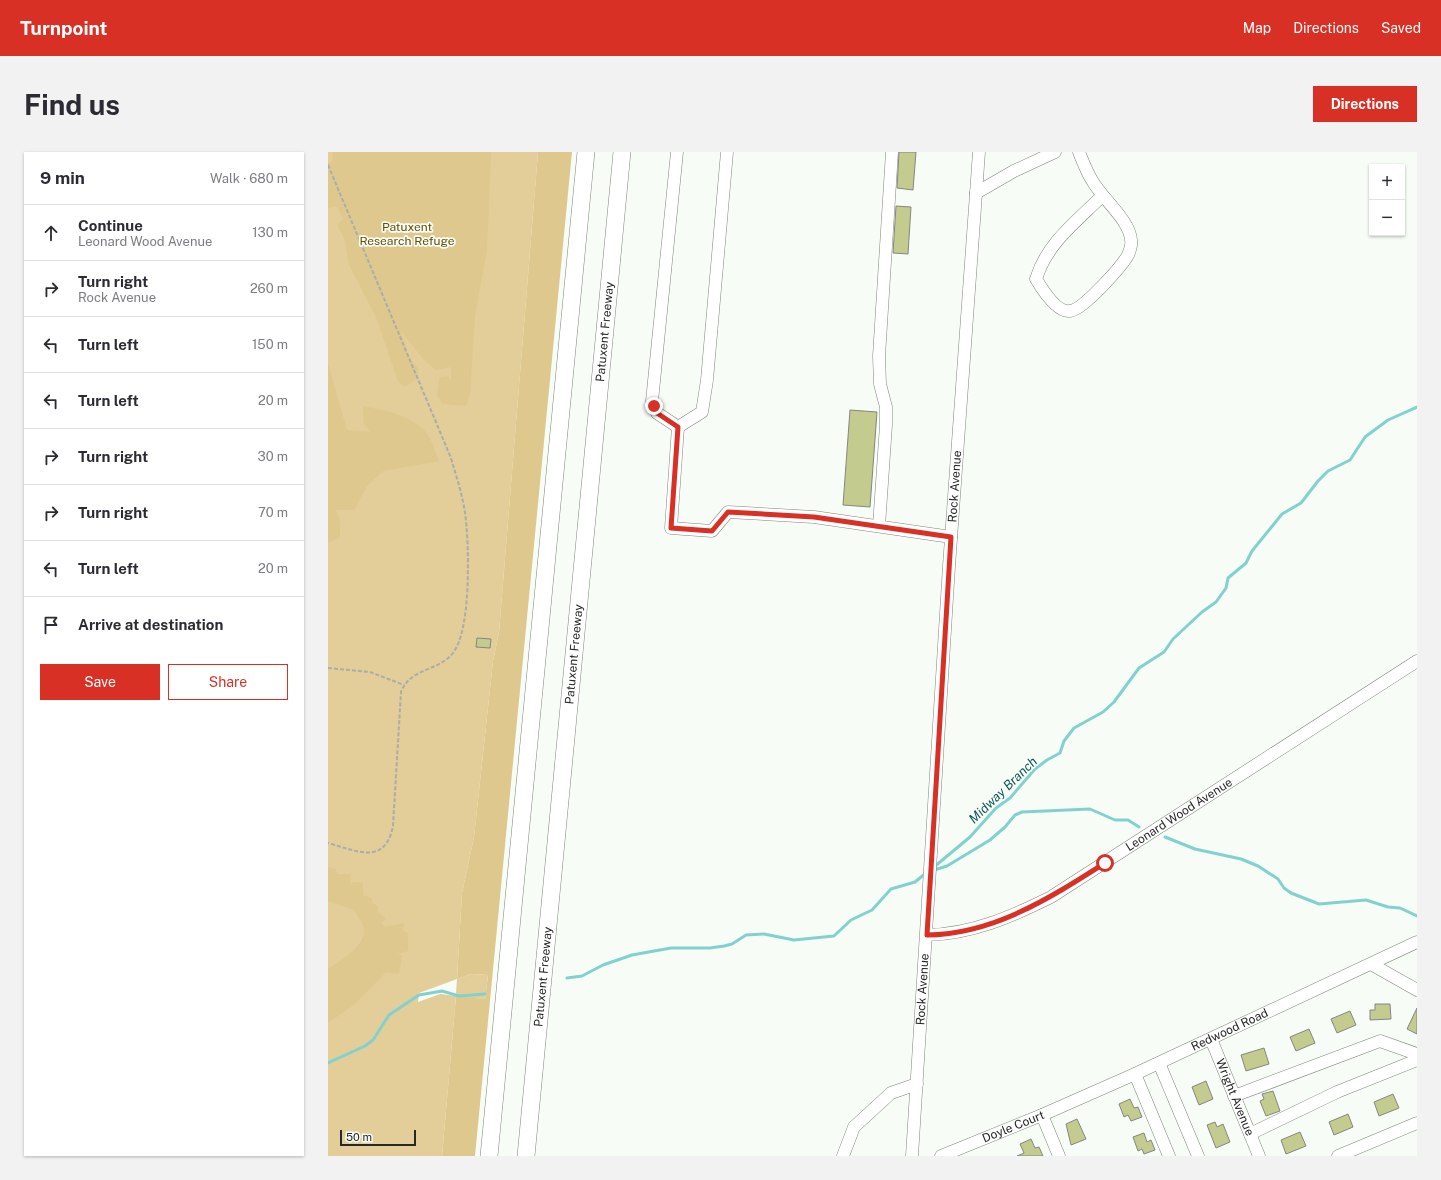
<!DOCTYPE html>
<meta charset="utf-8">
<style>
:root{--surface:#fff;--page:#f2f2f3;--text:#2b2b33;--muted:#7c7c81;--line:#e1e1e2;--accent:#d93025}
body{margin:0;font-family:"Public Sans",sans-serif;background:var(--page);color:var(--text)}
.controls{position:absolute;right:12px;top:12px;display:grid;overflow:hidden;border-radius:0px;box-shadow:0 1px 3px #0004}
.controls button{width:36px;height:36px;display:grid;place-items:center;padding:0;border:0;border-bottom:1px solid var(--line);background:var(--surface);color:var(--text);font:20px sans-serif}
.scale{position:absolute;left:12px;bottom:10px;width:76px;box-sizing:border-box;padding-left:4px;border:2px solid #262826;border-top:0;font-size:11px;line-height:14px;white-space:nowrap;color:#262826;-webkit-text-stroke:3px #f8fcf7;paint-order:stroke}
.stop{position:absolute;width:12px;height:12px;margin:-9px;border:3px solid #d93025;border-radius:50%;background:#fff}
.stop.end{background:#d93025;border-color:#fff;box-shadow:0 1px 4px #0008}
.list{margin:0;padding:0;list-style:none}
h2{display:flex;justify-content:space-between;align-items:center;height:52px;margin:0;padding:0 16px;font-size:17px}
h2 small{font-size:13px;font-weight:400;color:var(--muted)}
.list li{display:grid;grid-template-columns:26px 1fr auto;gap:12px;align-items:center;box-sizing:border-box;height:56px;padding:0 16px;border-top:1px solid var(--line)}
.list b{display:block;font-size:15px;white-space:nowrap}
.list p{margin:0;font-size:13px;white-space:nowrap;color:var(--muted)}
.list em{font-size:13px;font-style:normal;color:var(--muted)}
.actions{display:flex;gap:8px;padding:12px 16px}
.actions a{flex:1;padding:9px 0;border:1px solid var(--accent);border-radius:0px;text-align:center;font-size:14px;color:var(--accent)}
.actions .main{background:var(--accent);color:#fff}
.icon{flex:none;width:22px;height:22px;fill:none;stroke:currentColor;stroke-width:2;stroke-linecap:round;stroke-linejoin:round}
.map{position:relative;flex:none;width:1089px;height:1004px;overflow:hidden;border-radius:0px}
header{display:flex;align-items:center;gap:24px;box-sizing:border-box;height:56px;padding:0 20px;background:var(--accent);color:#fff}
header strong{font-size:19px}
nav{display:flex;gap:22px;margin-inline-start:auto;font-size:14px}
.intro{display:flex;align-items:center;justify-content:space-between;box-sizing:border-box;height:96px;padding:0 24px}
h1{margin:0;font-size:28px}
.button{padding:10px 18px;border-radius:0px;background:var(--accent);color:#fff;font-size:14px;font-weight:700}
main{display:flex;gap:24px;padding:0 24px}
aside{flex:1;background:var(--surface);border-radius:0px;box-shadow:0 1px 3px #0004}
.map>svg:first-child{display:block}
.green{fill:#e3cd98}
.forest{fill:#dfc88d}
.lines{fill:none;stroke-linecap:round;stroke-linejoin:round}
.stream{stroke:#81d2ce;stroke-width:3}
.building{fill:#c3cb8e;stroke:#858681}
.minor-casing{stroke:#80847f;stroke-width:13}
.highway-casing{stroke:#80847f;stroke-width:18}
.path{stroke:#aaada9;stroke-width:2;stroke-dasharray:4 2;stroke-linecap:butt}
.minor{stroke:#fff;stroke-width:12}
.highway{stroke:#fff;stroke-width:17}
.route{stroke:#d93025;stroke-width:5}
.labels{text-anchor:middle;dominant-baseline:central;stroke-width:3.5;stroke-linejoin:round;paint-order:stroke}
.park-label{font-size:12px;fill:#664f03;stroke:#f8fcf7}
.street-label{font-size:12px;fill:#262826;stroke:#f8fcf7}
.water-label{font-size:13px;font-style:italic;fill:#105755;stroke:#f8fcf7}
</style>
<header>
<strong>Turnpoint</strong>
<nav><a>Map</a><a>Directions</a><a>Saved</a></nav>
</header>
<div class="intro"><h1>Find us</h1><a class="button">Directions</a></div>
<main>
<aside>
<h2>9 min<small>Walk · 680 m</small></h2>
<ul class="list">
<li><svg class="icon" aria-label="ahead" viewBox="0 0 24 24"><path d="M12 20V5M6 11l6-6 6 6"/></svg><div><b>Continue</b><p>Leonard Wood Avenue</p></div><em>130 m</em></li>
<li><svg class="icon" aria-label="right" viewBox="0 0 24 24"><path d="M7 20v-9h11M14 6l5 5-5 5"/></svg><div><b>Turn right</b><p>Rock Avenue</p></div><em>260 m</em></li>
<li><svg class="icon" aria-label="left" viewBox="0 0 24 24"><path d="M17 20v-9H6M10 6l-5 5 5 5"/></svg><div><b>Turn left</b></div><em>150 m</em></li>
<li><svg class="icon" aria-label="left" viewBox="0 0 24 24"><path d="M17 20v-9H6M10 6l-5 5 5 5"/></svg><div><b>Turn left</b></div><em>20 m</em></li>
<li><svg class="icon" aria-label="right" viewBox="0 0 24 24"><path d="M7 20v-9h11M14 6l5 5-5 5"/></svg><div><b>Turn right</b></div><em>30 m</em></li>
<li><svg class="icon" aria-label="right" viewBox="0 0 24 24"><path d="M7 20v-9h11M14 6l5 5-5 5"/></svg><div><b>Turn right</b></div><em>70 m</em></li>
<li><svg class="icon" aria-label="left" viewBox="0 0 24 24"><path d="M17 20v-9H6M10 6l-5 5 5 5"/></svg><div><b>Turn left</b></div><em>20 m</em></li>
<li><svg class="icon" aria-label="arrive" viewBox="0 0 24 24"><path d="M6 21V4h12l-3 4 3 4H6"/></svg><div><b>Arrive at destination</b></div></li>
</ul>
<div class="actions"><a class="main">Save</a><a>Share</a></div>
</aside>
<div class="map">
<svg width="1089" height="1004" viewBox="0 0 1089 1004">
<rect width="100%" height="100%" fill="#f8fcf7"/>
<path class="green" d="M0,0H210L171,480L165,509L146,685L134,741L129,827L143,822L160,823L157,847L130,845L128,841L129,827L91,841L90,850L112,842L128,844L114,1004H0Z"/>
<path class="forest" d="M5,0H163L159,98L147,164L142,242L138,254L115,252L109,243L112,225L120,224L123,229V215L108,218L96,208L73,179L81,206L90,216V226L77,235L70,229L48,165L21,113L17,88L9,73L15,67L9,54L0,56V11L4,10Z
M210,0H244L147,1004H114L128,844L157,847L160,823L143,822L129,827L134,741L146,685L165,509L171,480Z
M0,212L19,278L42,280L35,270V254C57,259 82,262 98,280C104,288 107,300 111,309L55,319L39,334L26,358H8L12,369V385L0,391Z
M0,715L8,717L9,722H22L23,732L26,730L35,731V743L44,746V751L50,754V760L58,767L53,771L57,775L76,771L75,779L80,781V799L69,802L74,803L71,822L58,820L27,852L0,871V817C11,810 39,793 36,777C35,771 29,763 26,758L0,749Z"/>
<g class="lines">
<path class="stream" d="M837,685L867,697L913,707L930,714L950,727L956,736L963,741L991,752L1038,748L1060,755L1072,756L1089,764
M606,715L642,685L668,656L682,646L707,617L719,608L732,601L736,589L746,576L775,560L786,550L811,516L836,500L845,487L874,460L888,450L898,436L900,426L918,411L924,399L954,362L973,351L990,329L1000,319L1022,308L1037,285L1060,268L1089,255
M606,718L619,714L662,688L677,675L687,663L694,660L762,657L787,668H800L811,675
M239,826L254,824L275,813L304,803L343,796H382L396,794L404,792L418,783L436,782L466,788L506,784L523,768L544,758L563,737L587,730L598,721
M0,911L37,894L45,888L61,863L91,843L114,839L131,844L157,842"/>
</g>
<path class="building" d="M571,0H588L585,38L569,36Z
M568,54L583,55L580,102L565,101Z
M522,258L549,260L542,355L515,353Z
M149,486L163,487L162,496L148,495Z
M1047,852H1062L1063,867L1042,868V858H1047Z
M1089,856V882L1079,877Z
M1022,859L1028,873L1009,881L1003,867Z
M981,877L987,891L968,899L962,885Z
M936,896L941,912L918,919L913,903Z
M878,929L885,947L871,953L864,935Z
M945,939L952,959L938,964L932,949L936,947L934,942Z
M1065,942L1071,956L1051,964L1046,950Z
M802,947L806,956L810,955L814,965L803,969L800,963L796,965L791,952Z
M1020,962L1025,975L1006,983L1001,970Z
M749,967L758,987L743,993L738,972Z
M887,970L889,975L895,972L902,990L888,996L879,973Z
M972,980L978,994L958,1002L953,988Z
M816,981L819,990L823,988L827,998L816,1002L814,997L810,999L805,985Z
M703,987L707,996L711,995L715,1004H689L696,1001L692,992Z"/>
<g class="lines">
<g class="minor-casing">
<g id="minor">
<path d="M349,0L324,249L329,261L350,275"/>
<path d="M751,0C755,10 759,21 765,30C775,47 802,69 803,88C804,91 802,99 800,103C794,114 755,158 742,159C729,161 714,137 708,127C719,91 748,70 774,44"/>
<path d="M648,41L686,19L727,0"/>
<path d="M350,275L343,376L384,379L400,360L486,365L623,385"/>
<path d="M350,275L374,260L379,228L399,0"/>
<path d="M551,374L558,273V255L552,232L551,204L564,0"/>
<path id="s1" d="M599,783C644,782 683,765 723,745L1089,509"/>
<path d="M1043,812L1089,838"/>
<path id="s2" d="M883,887L931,1004"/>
<path d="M831,911L870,1004"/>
<path d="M807,922L841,1004"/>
<path d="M906,944L1052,889L1089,902"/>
<path d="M714,963L731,1004"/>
<path d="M922,982L1009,940L1089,908"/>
<path d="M515,1004L526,975L563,941L589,932"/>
<path id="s3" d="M584,1004L621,414L651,0"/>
<path id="s4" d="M613,1004L714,963L807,922L1089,790"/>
<path d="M1010,1004L1089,971"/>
</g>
</g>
<g class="highway-casing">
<g id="highway">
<path d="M161,1004L258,0"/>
<path id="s5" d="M198,1004L294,0"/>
</g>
</g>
<path class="path" d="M0,13L123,306C129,327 136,347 138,369C141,398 143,478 125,501C110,520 83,515 73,540L65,674C57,714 29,699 0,691
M0,516L42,520L76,533"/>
<use href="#minor" class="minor"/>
<use href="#highway" class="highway"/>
</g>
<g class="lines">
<path class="route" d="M326,254L329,261L350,275L343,376L384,379L400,360L486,365L623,385L599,783C666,782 722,746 777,711"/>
</g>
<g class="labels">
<g class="park-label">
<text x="79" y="75">Patuxent<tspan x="79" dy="14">Research Refuge</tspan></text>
</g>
<g class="street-label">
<text stroke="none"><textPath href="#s5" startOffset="828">Patuxent Freeway</textPath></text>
<text stroke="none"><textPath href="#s3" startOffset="671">Rock Avenue</textPath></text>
<text stroke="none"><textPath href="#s5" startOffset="504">Patuxent Freeway</textPath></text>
<text stroke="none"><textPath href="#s1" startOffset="283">Leonard Wood Avenue</textPath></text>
<text stroke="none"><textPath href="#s5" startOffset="180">Patuxent Freeway</textPath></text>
<text stroke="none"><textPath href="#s3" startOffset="167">Rock Avenue</textPath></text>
<text stroke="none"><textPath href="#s4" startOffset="315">Redwood Road</textPath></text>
<text stroke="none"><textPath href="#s2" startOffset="63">Wright Avenue</textPath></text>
<text stroke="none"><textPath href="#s4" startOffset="78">Doyle Court</textPath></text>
</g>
<g class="water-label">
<text transform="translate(675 638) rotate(-44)">Midway Branch</text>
</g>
</g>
</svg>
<div class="controls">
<button>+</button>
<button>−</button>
</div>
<div class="scale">50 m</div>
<div class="stop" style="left:777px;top:711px"></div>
<div class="stop end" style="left:326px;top:254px"></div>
</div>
</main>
